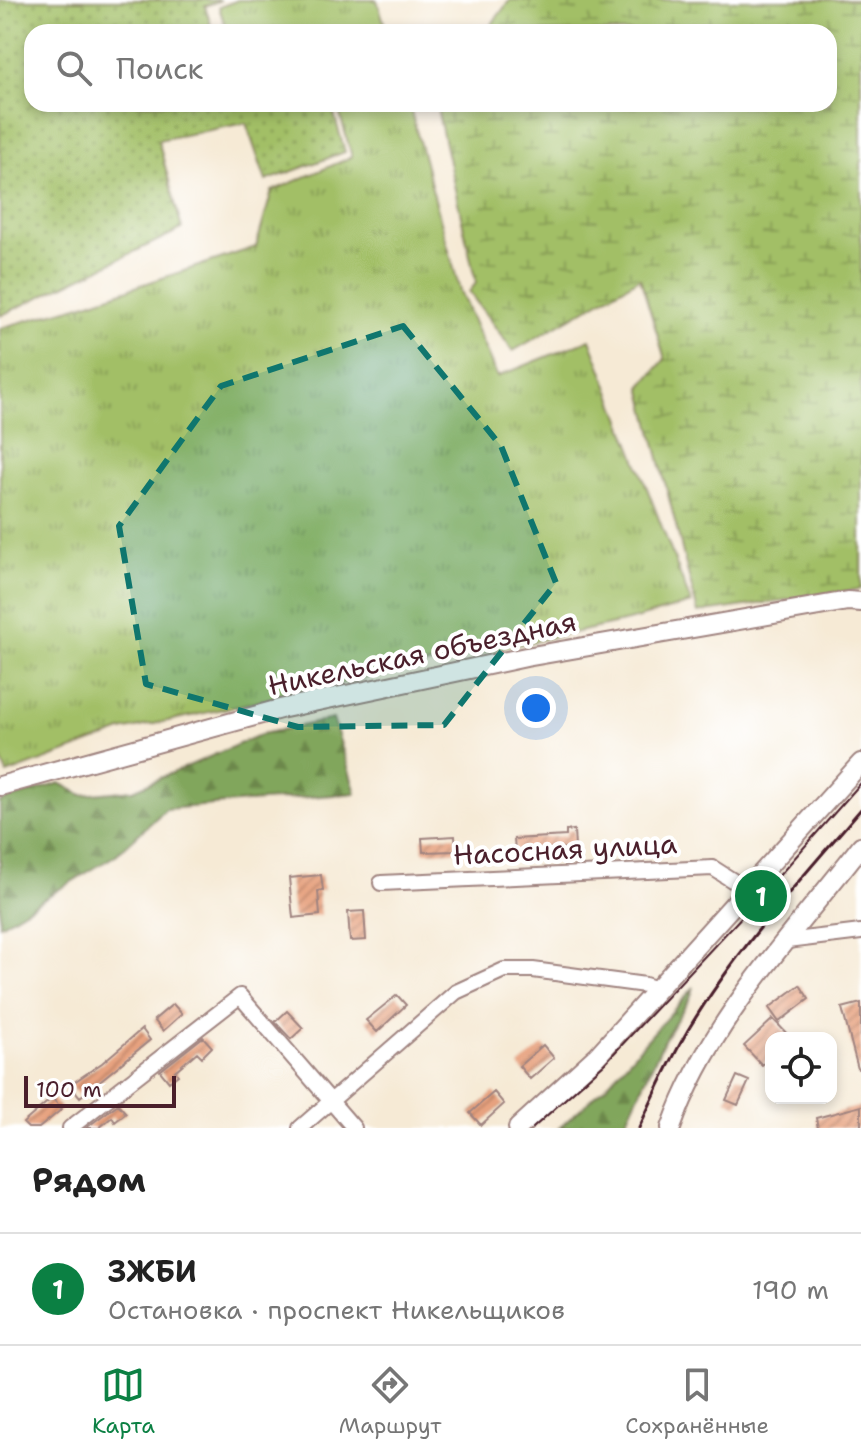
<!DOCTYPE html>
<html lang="ru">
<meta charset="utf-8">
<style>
:root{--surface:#fff;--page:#f2f2f2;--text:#222;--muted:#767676;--line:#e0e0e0;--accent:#0b8043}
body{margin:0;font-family:"Shantell Sans",sans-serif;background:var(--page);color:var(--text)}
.controls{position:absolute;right:24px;bottom:24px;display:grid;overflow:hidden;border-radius:16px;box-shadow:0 4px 12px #0003}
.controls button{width:72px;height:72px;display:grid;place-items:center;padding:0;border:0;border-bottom:2px solid var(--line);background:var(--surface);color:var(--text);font:40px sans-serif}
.scale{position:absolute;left:24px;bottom:20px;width:152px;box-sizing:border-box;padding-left:8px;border:4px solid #4a1f2b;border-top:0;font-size:22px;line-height:28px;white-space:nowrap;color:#4a1f2b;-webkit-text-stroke:6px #fff;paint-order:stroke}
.you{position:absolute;left:536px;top:708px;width:28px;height:28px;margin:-20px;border:6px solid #fff;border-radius:50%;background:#1a73e8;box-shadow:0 0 0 12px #1a73e833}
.badge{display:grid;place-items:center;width:52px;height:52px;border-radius:50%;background:var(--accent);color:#fff;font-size:26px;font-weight:700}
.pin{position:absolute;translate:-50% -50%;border:4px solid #fff;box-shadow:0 2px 8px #0006}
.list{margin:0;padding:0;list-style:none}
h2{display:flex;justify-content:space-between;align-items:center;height:104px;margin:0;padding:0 32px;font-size:34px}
h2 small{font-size:26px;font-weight:400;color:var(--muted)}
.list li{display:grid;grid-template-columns:52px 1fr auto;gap:24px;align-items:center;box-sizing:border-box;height:112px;padding:0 32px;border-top:2px solid var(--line)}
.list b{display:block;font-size:30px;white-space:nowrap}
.list p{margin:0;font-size:26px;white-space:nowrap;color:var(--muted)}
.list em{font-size:26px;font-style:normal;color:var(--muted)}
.icon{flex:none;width:44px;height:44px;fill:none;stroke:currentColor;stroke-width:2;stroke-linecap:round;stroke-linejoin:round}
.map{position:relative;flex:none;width:861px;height:1128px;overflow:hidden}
.search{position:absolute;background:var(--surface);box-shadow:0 4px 12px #0003;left:24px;right:24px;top:24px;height:88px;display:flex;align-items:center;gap:20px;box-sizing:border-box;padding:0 28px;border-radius:24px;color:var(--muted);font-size:30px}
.sheet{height:216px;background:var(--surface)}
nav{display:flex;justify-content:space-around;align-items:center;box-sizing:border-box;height:112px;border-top:2px solid var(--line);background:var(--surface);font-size:22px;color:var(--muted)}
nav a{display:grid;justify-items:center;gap:4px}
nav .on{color:var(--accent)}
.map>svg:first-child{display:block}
.grass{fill:url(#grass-tufts);stroke:#766f48;stroke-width:2}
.forest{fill:url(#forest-firs);stroke:#666243;stroke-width:2}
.wetland{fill:url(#wetland-marsh);stroke:#766f48;stroke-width:2}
.garden{fill:url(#garden-dots);stroke:#766f48;stroke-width:2}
.building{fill:url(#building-hatch)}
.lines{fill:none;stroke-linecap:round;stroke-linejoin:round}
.minor-casing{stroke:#a08480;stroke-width:18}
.major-casing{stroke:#a08480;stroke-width:22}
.minor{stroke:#fff;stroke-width:14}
.major{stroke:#fff;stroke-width:18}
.tram{stroke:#4a1f2b;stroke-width:2}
.rail{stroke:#4a1f2b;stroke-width:3}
.marked{fill:#0f766e;fill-opacity:0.2;stroke:#0f766e;stroke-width:6;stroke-dasharray:16 10;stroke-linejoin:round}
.labels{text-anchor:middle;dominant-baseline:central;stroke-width:8;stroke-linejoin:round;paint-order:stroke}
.street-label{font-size:28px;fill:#4a1f2b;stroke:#fff}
</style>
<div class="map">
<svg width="861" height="1128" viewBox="0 0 861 1128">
<defs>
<pattern id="grass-tufts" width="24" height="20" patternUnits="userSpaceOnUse" patternTransform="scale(2)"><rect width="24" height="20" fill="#a2bf66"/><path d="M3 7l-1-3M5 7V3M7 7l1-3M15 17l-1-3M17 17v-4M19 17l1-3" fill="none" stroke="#869b54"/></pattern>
<pattern id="forest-firs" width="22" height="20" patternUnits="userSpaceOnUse" patternTransform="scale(2)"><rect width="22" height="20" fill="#81a65b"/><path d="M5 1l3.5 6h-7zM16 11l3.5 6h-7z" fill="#6c874b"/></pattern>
<pattern id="wetland-marsh" width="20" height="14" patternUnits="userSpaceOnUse" patternTransform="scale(2)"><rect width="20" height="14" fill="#a2bf66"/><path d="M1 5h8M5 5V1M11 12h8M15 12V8" fill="none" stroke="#869b54"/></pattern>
<pattern id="garden-dots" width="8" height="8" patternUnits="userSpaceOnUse" patternTransform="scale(2)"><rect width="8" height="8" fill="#a2bf66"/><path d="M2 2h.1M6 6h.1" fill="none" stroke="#869b54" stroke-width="1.8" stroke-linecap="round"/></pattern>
<pattern id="building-hatch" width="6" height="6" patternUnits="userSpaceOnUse" patternTransform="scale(2)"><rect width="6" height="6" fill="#e7a27f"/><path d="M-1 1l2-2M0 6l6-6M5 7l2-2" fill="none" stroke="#bd8368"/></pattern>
</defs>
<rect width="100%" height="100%" fill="#fff"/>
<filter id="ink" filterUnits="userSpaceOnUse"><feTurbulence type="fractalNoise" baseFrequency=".0125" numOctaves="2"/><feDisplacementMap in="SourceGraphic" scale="16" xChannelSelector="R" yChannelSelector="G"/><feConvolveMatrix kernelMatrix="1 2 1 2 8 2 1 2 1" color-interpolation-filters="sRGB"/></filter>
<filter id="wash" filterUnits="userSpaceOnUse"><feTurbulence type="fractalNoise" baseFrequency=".006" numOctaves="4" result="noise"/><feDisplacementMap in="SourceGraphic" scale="32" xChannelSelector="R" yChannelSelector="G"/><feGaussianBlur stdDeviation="1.8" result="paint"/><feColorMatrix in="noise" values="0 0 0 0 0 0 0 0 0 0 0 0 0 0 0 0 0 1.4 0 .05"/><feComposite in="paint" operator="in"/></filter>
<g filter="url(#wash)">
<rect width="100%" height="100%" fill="#f6ead5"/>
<path class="grass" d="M238,0H377L387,32H227L219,7Z
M337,104H409L460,291L497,377L590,339L691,603L628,621L122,731L7,774L0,756V328L78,306L256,247L272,191L352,157Z"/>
<path class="forest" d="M333,719L356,793L166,809L116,855L0,925V802L60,783L82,795L133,790L262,734Z
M694,987L690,998L665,1038L623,1128H559L606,1086Z"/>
<path class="wetland" d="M510,0H861V589L698,613L641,387L665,359L640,278L513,351L469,292L476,283L436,104H829V32H486Z"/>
<path class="garden" d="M0,0H221L205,6L213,32H32V104H331L345,152L266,181L246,123L158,140L182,229L0,316Z"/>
<g id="blocks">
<path class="building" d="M574,830L575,848L515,850L514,839L566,836V831Z
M455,836L456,851L423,852L422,838Z
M321,875L323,890L318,891L320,915L293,918L289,878Z
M364,911L366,940L350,941L348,912Z
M800,985L809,999L779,1022L769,1008Z
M397,995L406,1005L377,1032L366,1020Z
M861,1003V1069H858L842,1008Z
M173,1004L182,1014L163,1031L154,1020Z
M287,1011L303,1028L291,1039L275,1022Z
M773,1019L791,1038H771V1056L762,1065L744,1046Z
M142,1029L150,1040L80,1097L70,1085L102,1063Z
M203,1037L212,1047L202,1057L197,1052L175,1071L178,1075L169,1082L160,1071Z
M543,1045L554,1058L530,1079L519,1066Z
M737,1076L749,1081L738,1105L726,1100Z
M494,1092L504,1104L481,1125L470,1113Z
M52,1098L62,1109L39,1128H28L23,1123Z
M118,1104L126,1113L115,1122L112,1117L99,1128H86Z
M861,1106V1128H818L816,1118Z"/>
</g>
</g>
<g filter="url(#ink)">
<use href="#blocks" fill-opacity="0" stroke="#a08480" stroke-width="2"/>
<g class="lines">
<g class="minor-casing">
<path id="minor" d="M381,883L713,868L746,889
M787,941L861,932
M70,1128L240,996L354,1128
M300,1128L456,992L504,970H533L645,985L658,989"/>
</g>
<g class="major-casing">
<path id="major" d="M0,786L280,709L526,657L848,601L861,602
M518,1128L597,1056L861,763
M671,1128C709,1021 792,935 861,846"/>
</g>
<use href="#minor" class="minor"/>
<use href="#major" class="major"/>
<path class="tram" d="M533,1128L605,1063L761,896L861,783"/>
<path class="rail" d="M639,1128C654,1095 670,1061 688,1030C736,950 801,879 861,809"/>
</g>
</g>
<path class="marked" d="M403,326L501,446L556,583L444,725L298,727L146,684L119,526L221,386Z"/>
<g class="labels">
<g class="street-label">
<text transform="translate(422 653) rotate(-12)">Никельская объездная</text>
<text transform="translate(565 849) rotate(-3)">Насосная улица</text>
</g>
</g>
</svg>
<div class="controls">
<button><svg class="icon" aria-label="locate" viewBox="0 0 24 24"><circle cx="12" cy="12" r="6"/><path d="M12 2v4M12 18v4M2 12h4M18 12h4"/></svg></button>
</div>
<div class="scale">100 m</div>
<div class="you"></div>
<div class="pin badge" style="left:761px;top:896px">1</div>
<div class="search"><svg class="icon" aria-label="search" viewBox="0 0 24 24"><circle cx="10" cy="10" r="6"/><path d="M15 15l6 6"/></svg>Поиск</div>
</div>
<section class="sheet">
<h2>Рядом<small></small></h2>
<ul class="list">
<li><span class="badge">1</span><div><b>ЗЖБИ</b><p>Остановка · проспект Никельщиков</p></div><em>190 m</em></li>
</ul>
</section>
<nav>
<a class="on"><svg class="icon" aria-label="map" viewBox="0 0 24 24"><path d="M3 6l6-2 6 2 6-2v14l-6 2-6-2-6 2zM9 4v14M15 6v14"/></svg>Карта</a>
<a><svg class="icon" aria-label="directions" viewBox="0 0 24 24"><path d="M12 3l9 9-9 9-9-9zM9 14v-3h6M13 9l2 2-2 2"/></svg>Маршрут</a>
<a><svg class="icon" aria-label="saved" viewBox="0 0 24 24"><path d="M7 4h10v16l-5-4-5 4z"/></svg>Сохранённые</a>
</nav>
